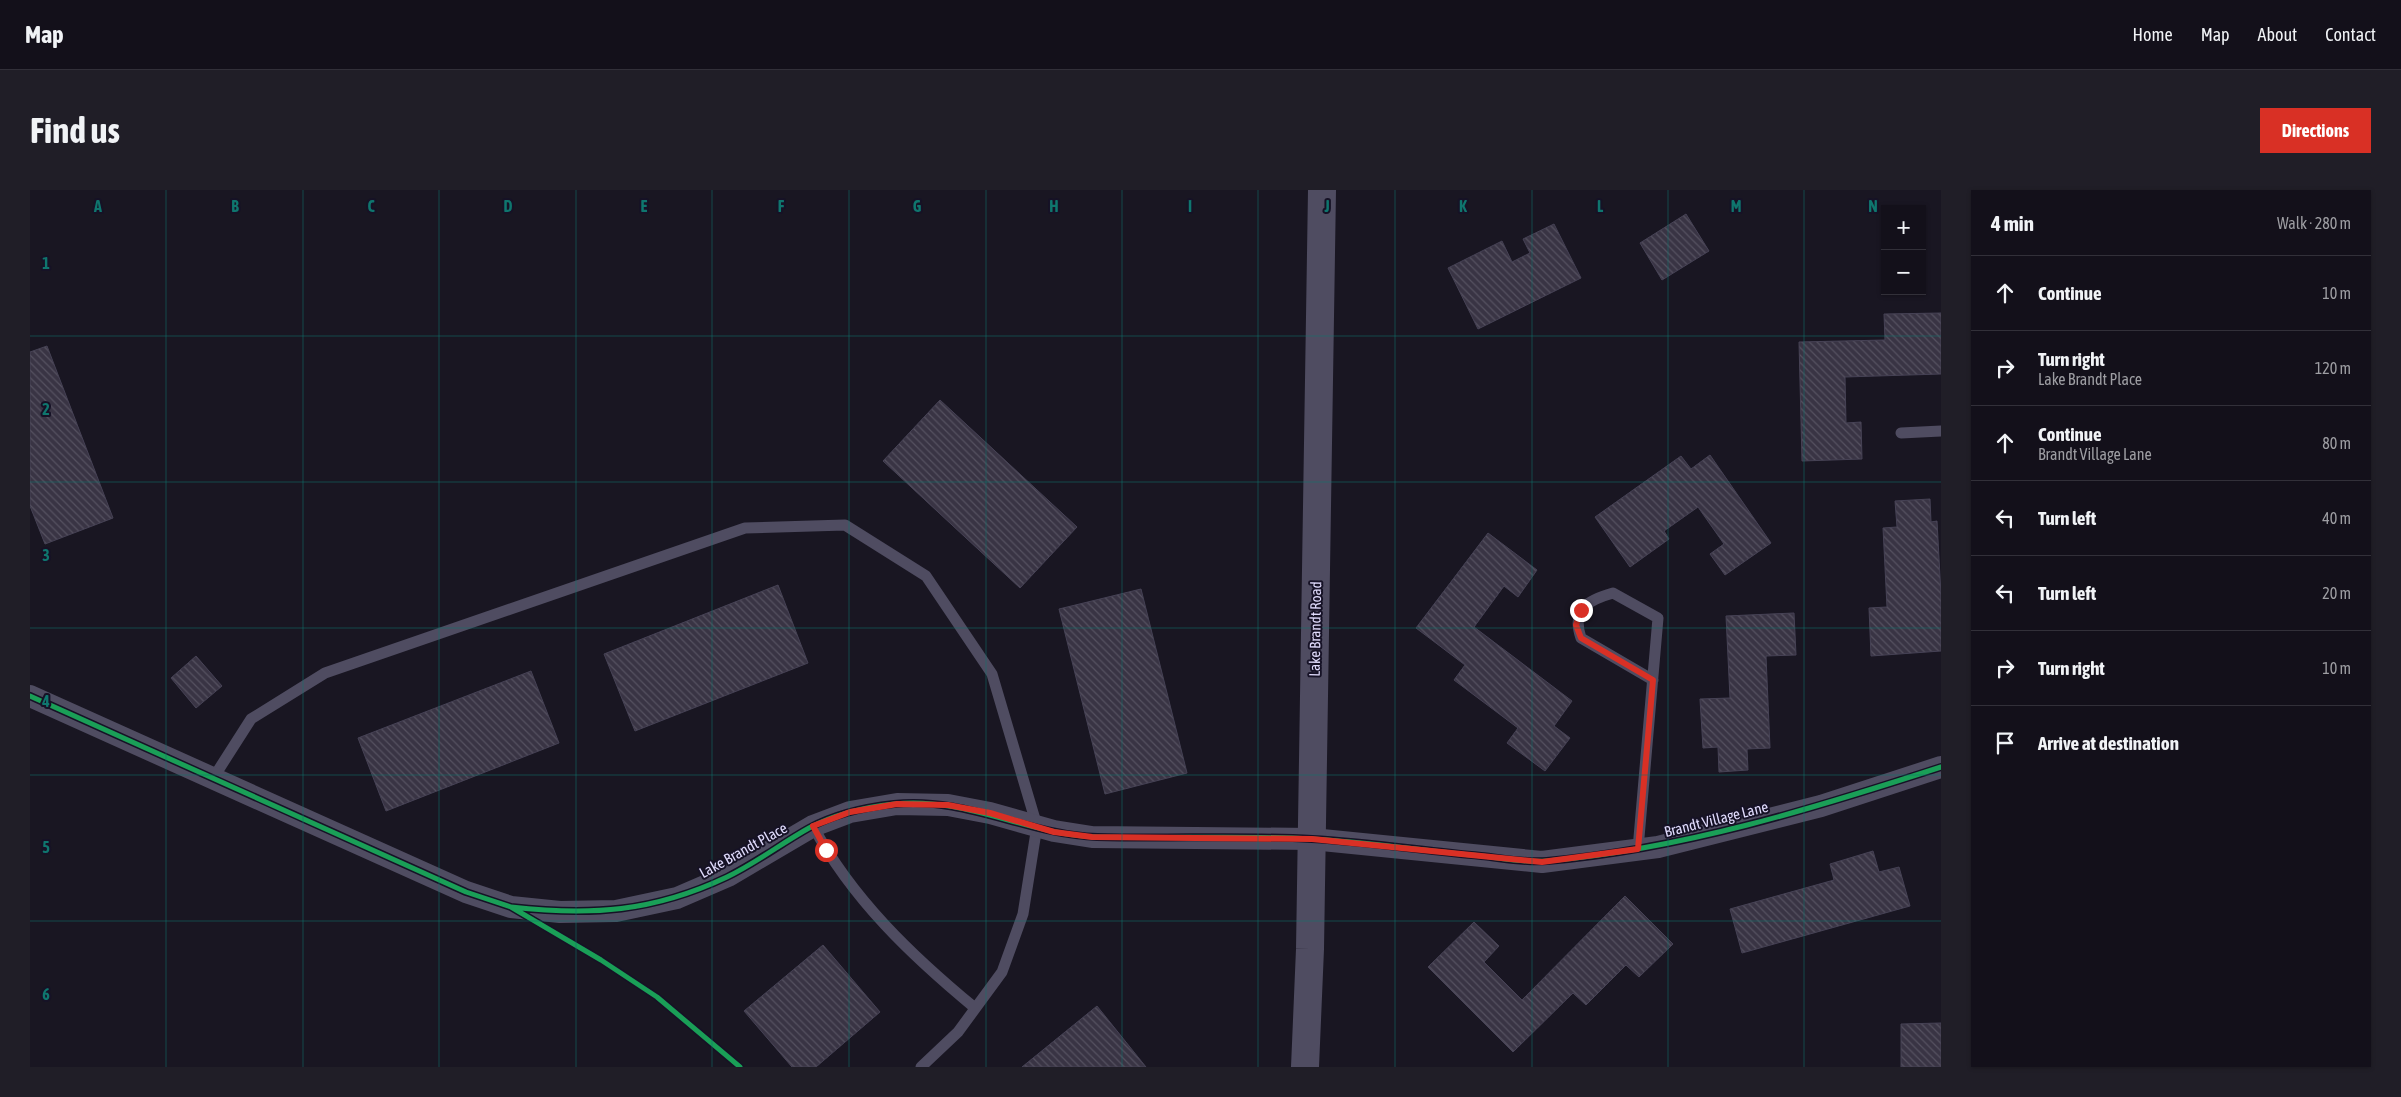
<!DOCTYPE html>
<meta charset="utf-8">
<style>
:root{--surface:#13101a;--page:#201e27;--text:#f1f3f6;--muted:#9d9da2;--line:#323039;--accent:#d93025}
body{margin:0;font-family:"Asap Condensed",sans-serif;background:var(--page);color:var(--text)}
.controls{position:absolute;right:15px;top:15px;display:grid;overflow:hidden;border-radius:0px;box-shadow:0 1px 4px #0004}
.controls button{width:45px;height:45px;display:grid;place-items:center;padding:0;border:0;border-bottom:1px solid var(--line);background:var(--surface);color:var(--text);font:25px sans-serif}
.stop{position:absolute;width:15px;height:15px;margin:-11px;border:4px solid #d93025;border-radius:50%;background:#fff}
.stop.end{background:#d93025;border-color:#fff;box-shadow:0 1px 5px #0008}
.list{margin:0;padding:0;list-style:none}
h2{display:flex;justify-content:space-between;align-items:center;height:65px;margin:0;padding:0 20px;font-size:21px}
h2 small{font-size:16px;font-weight:400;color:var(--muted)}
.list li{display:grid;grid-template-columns:32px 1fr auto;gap:15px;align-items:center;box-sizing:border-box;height:75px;padding:0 20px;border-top:1px solid var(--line)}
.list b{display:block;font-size:19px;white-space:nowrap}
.list p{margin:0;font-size:16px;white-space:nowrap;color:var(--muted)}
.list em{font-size:16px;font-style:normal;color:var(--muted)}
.icon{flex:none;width:28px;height:28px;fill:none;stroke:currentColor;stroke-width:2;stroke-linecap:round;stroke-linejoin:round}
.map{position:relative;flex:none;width:1911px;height:877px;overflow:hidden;border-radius:0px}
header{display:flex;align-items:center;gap:30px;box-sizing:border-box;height:70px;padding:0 25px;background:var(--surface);border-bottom:1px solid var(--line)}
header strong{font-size:24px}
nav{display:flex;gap:28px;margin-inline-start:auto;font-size:18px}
.intro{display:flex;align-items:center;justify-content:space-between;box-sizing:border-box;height:120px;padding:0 30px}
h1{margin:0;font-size:35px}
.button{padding:12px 22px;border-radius:0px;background:var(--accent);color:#fff;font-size:18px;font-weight:700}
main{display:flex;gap:30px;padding:0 30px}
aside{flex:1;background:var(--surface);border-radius:0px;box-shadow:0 1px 4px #0004}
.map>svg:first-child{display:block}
.building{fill:url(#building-back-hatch);stroke:#464255}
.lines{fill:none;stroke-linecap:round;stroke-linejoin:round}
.service{stroke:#4f4c61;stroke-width:11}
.minor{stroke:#4f4c61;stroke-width:22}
.tertiary{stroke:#4f4c61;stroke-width:28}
.cycleway-casing{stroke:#161226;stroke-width:8}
.cycleway{stroke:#1a9f57;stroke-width:5}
.route{stroke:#d93025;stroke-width:6}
.grid{fill:none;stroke:#0f766e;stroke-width:1;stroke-opacity:0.55}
.labels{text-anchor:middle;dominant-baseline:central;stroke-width:4;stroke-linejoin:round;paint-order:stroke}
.street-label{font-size:15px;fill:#e0dbfc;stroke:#161226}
.grid-label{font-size:16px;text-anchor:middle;font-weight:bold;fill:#0f766e;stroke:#161226;stroke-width:4;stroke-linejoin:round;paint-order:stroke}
</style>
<header>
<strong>Map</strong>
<nav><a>Home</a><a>Map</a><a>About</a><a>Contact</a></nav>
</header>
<div class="intro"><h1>Find us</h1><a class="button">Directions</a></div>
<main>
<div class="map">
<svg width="1911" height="877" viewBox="0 0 1911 877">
<defs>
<pattern id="building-back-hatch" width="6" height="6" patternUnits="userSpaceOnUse" patternTransform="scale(1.25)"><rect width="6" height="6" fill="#393444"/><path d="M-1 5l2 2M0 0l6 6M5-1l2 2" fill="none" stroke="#555160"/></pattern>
</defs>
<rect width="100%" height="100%" fill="#191622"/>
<path class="building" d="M1656,24L1679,61L1632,90L1610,53Z
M1524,34L1551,88L1448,139L1418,78L1472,51L1482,72L1500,63L1493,49Z
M1911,123V184L1815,187L1816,233L1831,232L1832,269L1772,271L1769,152L1855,150L1854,124Z
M17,156L83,328L15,354L0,316V162Z
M910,210L1047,337L990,398L853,271Z
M1680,265L1741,353L1695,385L1680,364L1694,354L1668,317L1634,341L1639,349L1600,377L1565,327L1651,266L1661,279Z
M1900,309L1901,332L1907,331L1911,405V461L1841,466L1839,418L1857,417L1853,338L1867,337L1865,311Z
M1458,343L1507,380L1488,407L1474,396L1444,437L1542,511L1524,536L1540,548L1515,581L1477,553L1488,538L1424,490L1435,475L1386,438Z
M748,395L778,473L605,541L574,464Z
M1111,399L1157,583L1075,604L1029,419Z
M1764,423L1766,465L1736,466L1740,558L1717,559L1718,580L1689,582L1688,557L1673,558L1670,509L1700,508L1696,426Z
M166,466L192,496L166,518L141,488Z
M501,481L529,553L356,621L328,548Z
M1843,661L1849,682L1869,677L1880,716L1712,763L1700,719L1804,690L1800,674Z
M1595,706L1643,754L1609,787L1596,775L1556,815L1543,803L1483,862L1398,777L1444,732L1469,756L1454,772L1492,810Z
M793,755L850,822L786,877H762L714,821Z
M1067,816L1116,877H992Z
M1911,833V877H1871V834Z"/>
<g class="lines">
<path class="service" d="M1871,243L1911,241
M182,590L221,529L295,483L715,338L815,335L896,386L962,484L1007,636L993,724L972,782L928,842L891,877
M783,636C822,709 882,766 945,818
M1608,659L1628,428L1583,403C1558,410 1541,419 1551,448L1623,490"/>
<path class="minor" d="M0,506L436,702L481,717L530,722L586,721L647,708L698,686L783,636L820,622L867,614L918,615L960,623L1024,641L1062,647L1282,649L1512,672L1628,657L1791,616L1911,577"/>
<path class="tertiary" d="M1275,877L1280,759L1292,0"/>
<g class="cycleway-casing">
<path id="cycleway" d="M0,506L436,702L481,717L571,770L627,807L710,877
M481,717C561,726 623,722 697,687C726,673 752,653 779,638C805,624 836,617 864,614C935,606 998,645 1067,647C1139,649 1210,645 1282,649C1338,652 1394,661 1451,666C1472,668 1495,673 1517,671C1652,659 1782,619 1911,577"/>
</g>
<use href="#cycleway" class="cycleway"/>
</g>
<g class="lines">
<path class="route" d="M796,660L783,636L820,622L867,614L918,615L960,623L1024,642L1062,647L1282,649L1512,672L1608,659L1623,490L1551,448L1546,435L1551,420"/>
</g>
<path class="grid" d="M136,0V877M273,0V877M409,0V877M546,0V877M682,0V877M819,0V877M956,0V877M1092,0V877M1228,0V877M1365,0V877M1502,0V877M1638,0V877M1774,0V877M0,146H1911M0,292H1911M0,438H1911M0,585H1911M0,731H1911"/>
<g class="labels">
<g class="street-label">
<text transform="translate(1285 439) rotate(-89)">Lake Brandt Road</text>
<text transform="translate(1686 629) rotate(-14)">Brandt Village Lane</text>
<text transform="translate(713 660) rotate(-29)">Lake Brandt Place</text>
</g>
</g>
<g class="grid-label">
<text x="68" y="22">A</text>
<text x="205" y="22">B</text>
<text x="341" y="22">C</text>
<text x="478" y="22">D</text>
<text x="614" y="22">E</text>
<text x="751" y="22">F</text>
<text x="887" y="22">G</text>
<text x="1024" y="22">H</text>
<text x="1160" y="22">I</text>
<text x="1297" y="22">J</text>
<text x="1433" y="22">K</text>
<text x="1570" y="22">L</text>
<text x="1706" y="22">M</text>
<text x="1843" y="22">N</text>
<text x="16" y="79">1</text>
<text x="16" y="225">2</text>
<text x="16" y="371">3</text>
<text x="16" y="517">4</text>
<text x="16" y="663">5</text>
<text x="16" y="810">6</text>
</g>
</svg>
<div class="controls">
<button>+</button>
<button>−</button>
</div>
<div class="stop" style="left:796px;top:660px"></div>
<div class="stop end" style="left:1551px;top:420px"></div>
</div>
<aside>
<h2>4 min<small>Walk · 280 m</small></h2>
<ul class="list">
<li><svg class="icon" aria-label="ahead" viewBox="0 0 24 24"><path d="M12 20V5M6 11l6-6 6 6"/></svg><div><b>Continue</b></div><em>10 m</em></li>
<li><svg class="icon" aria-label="right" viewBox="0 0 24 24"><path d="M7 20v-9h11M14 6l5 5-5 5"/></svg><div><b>Turn right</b><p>Lake Brandt Place</p></div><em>120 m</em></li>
<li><svg class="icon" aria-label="ahead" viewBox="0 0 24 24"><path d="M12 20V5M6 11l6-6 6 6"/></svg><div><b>Continue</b><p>Brandt Village Lane</p></div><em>80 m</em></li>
<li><svg class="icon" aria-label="left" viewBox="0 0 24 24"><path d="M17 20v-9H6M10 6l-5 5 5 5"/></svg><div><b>Turn left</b></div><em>40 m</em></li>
<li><svg class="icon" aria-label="left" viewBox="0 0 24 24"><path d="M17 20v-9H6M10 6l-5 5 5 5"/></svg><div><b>Turn left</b></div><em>20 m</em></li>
<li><svg class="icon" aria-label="right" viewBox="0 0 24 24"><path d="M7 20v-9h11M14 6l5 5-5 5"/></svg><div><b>Turn right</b></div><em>10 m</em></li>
<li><svg class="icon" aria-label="arrive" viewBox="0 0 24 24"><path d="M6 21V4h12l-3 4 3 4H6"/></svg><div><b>Arrive at destination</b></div></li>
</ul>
</aside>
</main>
